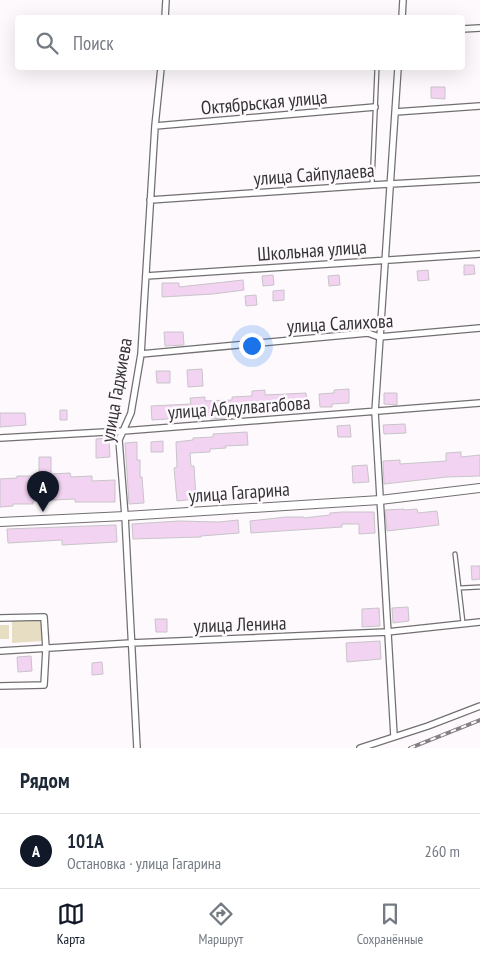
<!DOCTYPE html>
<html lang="ru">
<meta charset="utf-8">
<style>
:root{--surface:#fff;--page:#f2f2f3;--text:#1f2937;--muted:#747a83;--line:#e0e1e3;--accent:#111827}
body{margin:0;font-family:"PT Sans Narrow",sans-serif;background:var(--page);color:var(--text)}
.you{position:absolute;left:251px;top:345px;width:18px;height:18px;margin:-12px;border:4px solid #fff;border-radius:50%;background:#1a73e8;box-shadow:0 0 0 8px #1a73e833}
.badge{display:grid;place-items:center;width:32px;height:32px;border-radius:50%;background:var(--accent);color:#fff;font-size:16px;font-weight:700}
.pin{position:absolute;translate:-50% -41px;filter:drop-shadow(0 1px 2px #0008)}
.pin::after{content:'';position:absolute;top:26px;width:18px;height:15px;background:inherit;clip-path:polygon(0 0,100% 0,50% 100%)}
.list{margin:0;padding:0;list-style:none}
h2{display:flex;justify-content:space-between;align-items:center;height:65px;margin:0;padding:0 20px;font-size:21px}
h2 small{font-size:16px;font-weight:400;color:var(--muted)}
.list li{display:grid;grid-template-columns:32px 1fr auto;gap:15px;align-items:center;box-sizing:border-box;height:75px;padding:0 20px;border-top:1px solid var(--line)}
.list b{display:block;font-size:19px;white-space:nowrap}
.list p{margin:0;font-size:16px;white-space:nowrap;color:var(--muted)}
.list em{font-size:16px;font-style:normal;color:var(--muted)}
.icon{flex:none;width:28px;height:28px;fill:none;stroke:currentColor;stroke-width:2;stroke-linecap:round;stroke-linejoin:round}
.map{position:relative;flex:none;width:480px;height:748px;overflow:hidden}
.search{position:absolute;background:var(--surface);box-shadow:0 5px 20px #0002;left:15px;right:15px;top:15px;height:55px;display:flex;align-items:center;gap:12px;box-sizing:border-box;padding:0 18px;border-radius:5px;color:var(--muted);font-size:19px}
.sheet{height:140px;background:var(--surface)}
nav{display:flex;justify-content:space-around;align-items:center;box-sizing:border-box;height:70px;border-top:1px solid var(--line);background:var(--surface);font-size:14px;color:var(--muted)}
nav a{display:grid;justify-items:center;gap:2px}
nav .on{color:var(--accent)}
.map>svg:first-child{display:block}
.green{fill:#e7ddc3}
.building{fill:#f3d3f2;stroke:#c8c5c8}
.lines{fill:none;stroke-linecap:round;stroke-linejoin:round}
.lane-casing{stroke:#726f72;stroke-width:5.5}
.street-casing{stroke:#726f72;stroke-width:8}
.secondary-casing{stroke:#726f72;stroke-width:10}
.lane{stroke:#fff;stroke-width:3}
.street{stroke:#fff;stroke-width:5.5}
.secondary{stroke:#fff;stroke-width:8}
.rail-casing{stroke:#838183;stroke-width:4}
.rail{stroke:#fdf9fd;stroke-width:2;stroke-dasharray:5.5;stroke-linecap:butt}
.labels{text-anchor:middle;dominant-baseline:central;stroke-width:5;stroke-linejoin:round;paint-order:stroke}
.street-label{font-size:19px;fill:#353435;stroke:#fdf9fd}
</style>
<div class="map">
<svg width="480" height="748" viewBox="0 0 480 748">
<rect width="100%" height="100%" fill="#fdf9fd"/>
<path class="green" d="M36,619L43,624V641L12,643V621Z
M0,625H9V639H0Z"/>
<path class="building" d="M431,87H445V99L431,98Z
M464,265H474L475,274L464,275Z
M428,270L429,280L418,281L417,271Z
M273,275L274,285L263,286L262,276Z
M339,275L340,285L329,286L328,276Z
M243,280L244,290L213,294L162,297V283H179V287Z
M284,290V300L273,301V291Z
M256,295L257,305L246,306L245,296Z
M164,332H183L184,345L165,346Z
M202,369L203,386L188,387L187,370Z
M156,371H170V383H157Z
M349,389V403L332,404V407H320L319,394L334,393V390Z
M265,390V395L306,393L307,406L294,407L293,405L273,406V404L249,405V413L225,414V418L211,419L210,416L152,420L151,406L191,404L190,398L205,397V401L232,400V397L252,396V391Z
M384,393H397V405L384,404Z
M60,410H67V420H60Z
M0,413H25L26,425L0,427Z
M405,424L406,433L384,434L383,425Z
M350,425L351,437H338L337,426Z
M247,432L248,445L225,446L226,448L210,449V452L190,453L191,466H194L196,499L177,501L174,468L177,467L176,442L193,440V438L213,437V434Z
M109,438L110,457L96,458V439Z
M163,441V452H151V442Z
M137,442V460H140V477H142L144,503L129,504L125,443Z
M461,452V457L480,455V476L447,477L384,484L383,461L400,460V464L446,461V453Z
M39,457H51V474L70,473L71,477L92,476V481L115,480V502H75V499L33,501V504H13V506L0,507V479L17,478V476H36L39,475Z
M367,465L369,482L353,483L352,466Z
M404,509V510L417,509L418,513L437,511L439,525L387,531L385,510Z
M342,512H374L375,533L359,534V524H342V527L251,533L250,521L286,517H304V518L330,515V513Z
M238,520L239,533L201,536V537L133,539L132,524L179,521L219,522Z
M116,525L117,542L62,545V540L8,543L7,529Z
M471,566H480V579L472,580Z
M408,607L409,621L393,623L392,608Z
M379,608L380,626L362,627V609Z
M155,619H167V632H156Z
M380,641L381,659L347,662L346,643Z
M31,656L32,671L18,672L17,657Z
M102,662L103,674L92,675V663Z"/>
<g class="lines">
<g class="lane-casing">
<path id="lane" d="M372,185L377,68
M455,554L463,623
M460,588L480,587"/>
</g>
<g class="street-casing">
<path id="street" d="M165,18L166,0
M402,18L403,0
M462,29L480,28
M395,112L480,106
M155,126L375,107
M150,200L372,185L480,179
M146,276L480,254
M141,354L368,333L379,337L480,328
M0,438L123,431L480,403
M0,618L44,617L46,649L44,685L0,686
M0,651L131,643L387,632L480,622
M394,736L375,412L398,68
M137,748L125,516L119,440L131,413L141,354L155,126L161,68
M360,748L428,726L480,706"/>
</g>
<g class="secondary-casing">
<path id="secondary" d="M0,522L125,516L380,500L480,488"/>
</g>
<use href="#lane" class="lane"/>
<use href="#street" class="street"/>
<use href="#secondary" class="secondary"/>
<g class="rail-casing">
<path id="rail" d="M410,748L480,720"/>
</g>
<use href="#rail" class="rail"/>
</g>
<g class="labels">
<g class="street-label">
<text transform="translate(264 102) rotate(-5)">Октябрьская улица</text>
<text transform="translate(314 174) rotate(-4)">улица Сайпулаева</text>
<text transform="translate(312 250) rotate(-4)">Школьная улица</text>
<text transform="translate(340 323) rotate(-3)">улица Салихова</text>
<text transform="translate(116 390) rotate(-80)">улица Гаджиева</text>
<text transform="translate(239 407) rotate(-4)">улица Абдулвагабова</text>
<text transform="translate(239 492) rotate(-4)">улица Гагарина</text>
<text transform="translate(240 624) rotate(-2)">улица Ленина</text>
</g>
</g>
</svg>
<div class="you"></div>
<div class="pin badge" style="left:43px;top:512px">A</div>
<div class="search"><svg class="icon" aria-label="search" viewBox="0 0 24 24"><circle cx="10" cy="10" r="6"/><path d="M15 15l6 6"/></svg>Поиск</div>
</div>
<section class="sheet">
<h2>Рядом<small></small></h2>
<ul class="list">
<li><span class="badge">A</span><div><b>101А</b><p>Остановка · улица Гагарина</p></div><em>260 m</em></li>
</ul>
</section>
<nav>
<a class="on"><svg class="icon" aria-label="map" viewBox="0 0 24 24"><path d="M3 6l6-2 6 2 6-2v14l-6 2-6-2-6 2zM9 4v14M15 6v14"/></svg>Карта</a>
<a><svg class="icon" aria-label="directions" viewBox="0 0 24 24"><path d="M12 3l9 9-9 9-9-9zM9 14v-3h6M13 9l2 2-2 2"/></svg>Маршрут</a>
<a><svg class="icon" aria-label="saved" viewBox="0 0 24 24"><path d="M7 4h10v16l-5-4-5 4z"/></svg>Сохранённые</a>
</nav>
